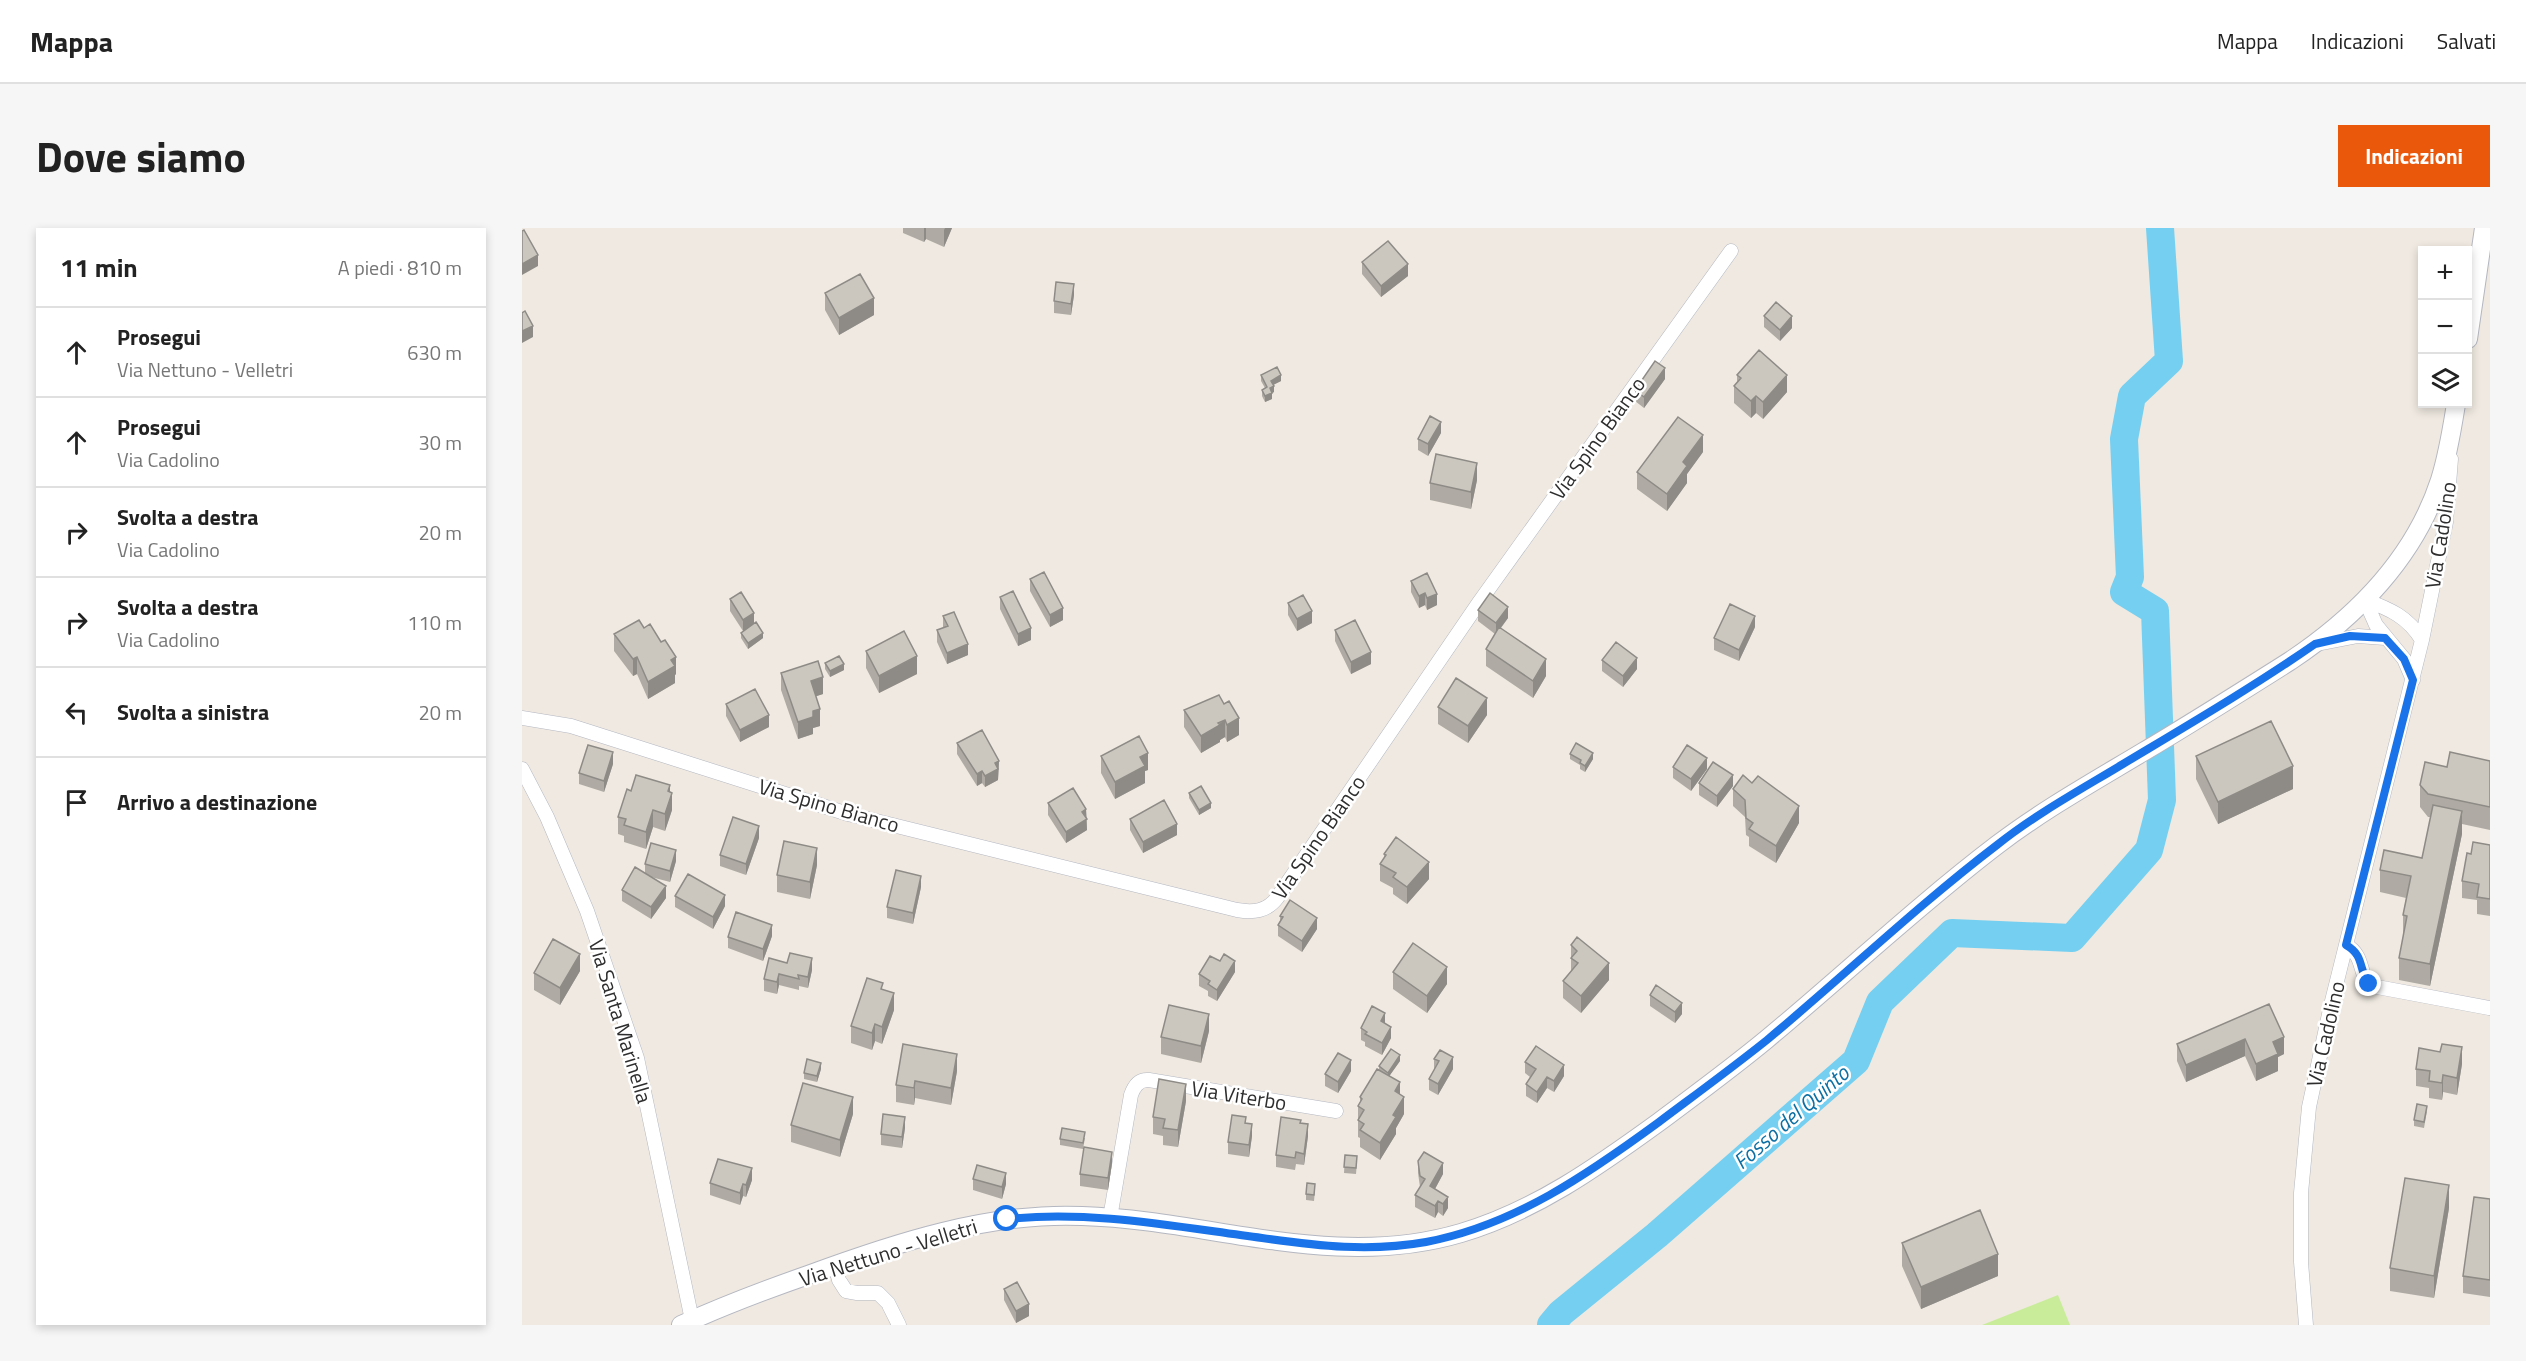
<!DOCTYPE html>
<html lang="it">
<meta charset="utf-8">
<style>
:root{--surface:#fff;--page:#f6f6f6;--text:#222;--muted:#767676;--line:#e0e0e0;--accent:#ea580c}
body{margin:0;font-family:"Titillium Web",sans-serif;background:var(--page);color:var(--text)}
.controls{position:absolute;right:18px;top:18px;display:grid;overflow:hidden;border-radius:0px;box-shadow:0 3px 9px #0003}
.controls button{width:54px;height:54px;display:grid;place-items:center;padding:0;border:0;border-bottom:2px solid var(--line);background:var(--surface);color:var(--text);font:30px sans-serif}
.stop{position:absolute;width:18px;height:18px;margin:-14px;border:4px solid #1a73e8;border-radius:50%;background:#fff}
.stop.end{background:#1a73e8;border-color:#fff;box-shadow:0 2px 6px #0008}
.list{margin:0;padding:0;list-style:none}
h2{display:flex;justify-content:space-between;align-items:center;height:78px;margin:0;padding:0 24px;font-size:26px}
h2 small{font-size:20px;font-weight:400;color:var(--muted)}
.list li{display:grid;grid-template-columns:39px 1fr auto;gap:18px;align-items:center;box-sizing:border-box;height:90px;padding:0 24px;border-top:2px solid var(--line)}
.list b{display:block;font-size:22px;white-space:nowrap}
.list p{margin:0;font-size:20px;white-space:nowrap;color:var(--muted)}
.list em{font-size:20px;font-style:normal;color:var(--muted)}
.icon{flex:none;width:33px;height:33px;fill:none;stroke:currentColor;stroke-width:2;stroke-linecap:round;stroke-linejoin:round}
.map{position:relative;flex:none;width:1968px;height:1097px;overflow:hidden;border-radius:0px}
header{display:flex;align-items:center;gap:36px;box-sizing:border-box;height:84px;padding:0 30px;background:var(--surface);border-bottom:2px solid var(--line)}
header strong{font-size:28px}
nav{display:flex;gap:33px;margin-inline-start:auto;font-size:21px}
.intro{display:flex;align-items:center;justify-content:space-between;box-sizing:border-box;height:144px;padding:0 36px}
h1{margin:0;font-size:42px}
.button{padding:15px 27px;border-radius:0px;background:var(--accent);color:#fff;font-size:21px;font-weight:700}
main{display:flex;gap:36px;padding:0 36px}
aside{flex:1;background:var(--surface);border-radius:0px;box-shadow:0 3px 9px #0003}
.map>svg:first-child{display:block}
.pitch{fill:#c9ec9a}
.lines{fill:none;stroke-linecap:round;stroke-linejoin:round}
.river{stroke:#75cff0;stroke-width:28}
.street-casing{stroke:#b4b7c1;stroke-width:15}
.secondary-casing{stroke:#b4b7c1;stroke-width:20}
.street{stroke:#fff;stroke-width:14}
.secondary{stroke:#fff;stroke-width:18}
.wall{fill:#afaba4}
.shaded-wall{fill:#8e8b86}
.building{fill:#cbc7bf;stroke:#8e8b86;stroke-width:1.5}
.route{stroke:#1a73e8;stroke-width:8}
.labels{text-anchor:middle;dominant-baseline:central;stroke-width:5;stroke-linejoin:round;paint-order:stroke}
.street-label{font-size:21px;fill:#2e2e2e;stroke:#fff}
.water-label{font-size:22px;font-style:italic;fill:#0d6fa3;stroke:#fff}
</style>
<header>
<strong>Mappa</strong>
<nav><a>Mappa</a><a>Indicazioni</a><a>Salvati</a></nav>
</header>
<div class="intro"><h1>Dove siamo</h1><a class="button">Indicazioni</a></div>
<main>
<aside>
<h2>11 min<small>A piedi · 810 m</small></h2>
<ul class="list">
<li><svg class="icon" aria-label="ahead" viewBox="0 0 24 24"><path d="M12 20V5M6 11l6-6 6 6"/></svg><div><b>Prosegui</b><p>Via Nettuno - Velletri</p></div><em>630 m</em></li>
<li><svg class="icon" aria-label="ahead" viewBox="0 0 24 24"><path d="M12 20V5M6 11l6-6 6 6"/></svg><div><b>Prosegui</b><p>Via Cadolino</p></div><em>30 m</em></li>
<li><svg class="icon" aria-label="right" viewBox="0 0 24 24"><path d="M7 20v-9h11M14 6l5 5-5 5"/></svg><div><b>Svolta a destra</b><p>Via Cadolino</p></div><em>20 m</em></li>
<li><svg class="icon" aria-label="right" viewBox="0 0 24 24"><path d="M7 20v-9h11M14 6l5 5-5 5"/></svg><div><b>Svolta a destra</b><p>Via Cadolino</p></div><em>110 m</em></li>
<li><svg class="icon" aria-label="left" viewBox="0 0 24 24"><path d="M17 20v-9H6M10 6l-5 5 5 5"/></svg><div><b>Svolta a sinistra</b></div><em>20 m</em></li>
<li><svg class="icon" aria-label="arrive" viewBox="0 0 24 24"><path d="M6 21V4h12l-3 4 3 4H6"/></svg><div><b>Arrivo a destinazione</b></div></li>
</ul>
</aside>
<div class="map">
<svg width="1968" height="1097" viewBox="0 0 1968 1097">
<rect width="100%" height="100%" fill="#efe9e1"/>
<path class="pitch" d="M1536,1067L1548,1097H1460Z"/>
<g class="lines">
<path class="river" d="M1029,1097L1039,1085L1135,1007L1334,833L1358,774L1430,705L1550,710L1627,622L1640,572L1633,383L1602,364L1608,349L1602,211L1610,168L1647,133L1638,0"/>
<g class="street-casing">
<path id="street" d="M1843,372L1854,397L1882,431L1891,452
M1843,372C1868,381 1886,389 1900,412
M1795,416L1836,408L1863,410
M0,490L49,498L326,586L715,682C732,685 745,683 755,670L958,373L1209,23
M0,541L25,589L65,683L115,830L170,1092
M1824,717C1844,729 1835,746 1850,758L1967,780
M588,990L609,867C612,858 617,851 627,852L814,883
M313,1037L317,1052L324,1063L335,1065H356L366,1075L377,1097
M1784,1097L1779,1034V965L1787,879L1809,777L1900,412L1924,294L1929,231"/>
</g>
<g class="secondary-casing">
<path id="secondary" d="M1946,111L1962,0
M159,1097C201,1078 243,1062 286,1047C373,1015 467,984 560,988C689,992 811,1043 939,1005C1013,983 1075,939 1137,894C1173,867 1210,840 1245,811C1322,747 1395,678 1475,617C1521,582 1571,554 1621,524C1670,495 1719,464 1768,433C1834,389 1893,329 1918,252C1926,227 1930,201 1934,176"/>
</g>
<use href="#street" class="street"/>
<use href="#secondary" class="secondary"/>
</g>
<path class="wall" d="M381,0H430L422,19L404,11L402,14L381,5Z
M840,34L886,48L859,69L840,46Z
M303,65L352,87L317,107L303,82Z
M552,67L549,87L532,85V73Z
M1242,88L1270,100L1258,113L1242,99Z
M739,147L759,153L751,157L752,164L750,165V171L743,174L740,168V162L743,160L739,153Z
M1215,147L1265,164L1241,191L1234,185L1229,190L1212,175V158L1215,155Z
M1143,151L1122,180L1113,173V162Z
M919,205L906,228L896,222V211Z
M1181,224L1165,246V255L1145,283L1115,261V244Z
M955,252L949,281L908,272V255Z
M508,351L541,392L528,399L508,363Z
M889,353L915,377L905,382L903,377L897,380L889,364Z
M478,369L509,412L496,418L478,381Z
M208,371L232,396L241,410L226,421L219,410V405L221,403L208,383Z
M766,375L790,395L775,403L766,387Z
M956,382L986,390L979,400L1024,448L1011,470L964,438V421L973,406L956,393Z
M421,388L446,427L425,436L415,414V402L421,400Z
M1233,399L1217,433L1192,422V410Z
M122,400L154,446L153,447V455L126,471L115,446L111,448L92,423V406Z
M813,402L849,436L829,446L813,413Z
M344,423L395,446L357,465L344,440Z
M1080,432L1115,441L1101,459L1080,443Z
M303,435L322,442L308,449L303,441Z
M259,445L301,466L294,468L298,498L291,500V506L276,511L259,462Z
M697,467L717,507L705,514L703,509L698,512V514L679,525L662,499V482Z
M204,476L247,499L218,514L204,488Z
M916,479L965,487L946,515L916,496Z
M435,515L477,533L476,552L463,559L460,555L455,558L435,526Z
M1048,526L1071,531L1063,544L1058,541V537L1048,531Z
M579,528L626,542L623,543V555L593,571L579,545Z
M1674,528L1771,561L1696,596L1674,551Z
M1968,533V602L1940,596V606L1908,758L1877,752V730L1881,710V687L1884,670L1858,664V642L1900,630L1909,589H1906L1898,579V557L1925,539Z
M91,536L82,564L57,556V545Z
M1151,539L1185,541L1169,563L1151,550Z
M1177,555L1211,558L1195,579L1177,567Z
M1211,561L1277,595L1254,635L1227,618V609L1224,607L1223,589L1211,578Z
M109,563L148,564L150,582L143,603L131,599L124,621L102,614V608L96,606V589Z
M667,565L689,580L677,587L667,570Z
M526,575L564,581L565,602L544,615L526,587Z
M608,591L655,607L621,625L608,602Z
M237,610L224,647L198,638V627Z
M1968,617V688L1955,686V672L1940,670V653L1949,626Z
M862,626L907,651L885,676L871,666V660L858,653V636L862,630Z
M154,633L148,654L129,649L144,670L129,691L100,673V662L123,645V636Z
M295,637L288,671L255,664V647Z
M399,659L391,696L365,690V679Z
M153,668L203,678L191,701L153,679Z
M758,688L795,701L780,724L756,708V697L758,693Z
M250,708L241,733L206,720V709Z
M1049,717L1087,752L1059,785L1041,770V753L1049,743Z
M247,730L290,742L286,760L277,758V762L257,757L255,766L242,763V751Z
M58,743L38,777L12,762V745Z
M713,744L695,773L686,768V763L677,758V746Z
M871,744L925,756L905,785L871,761Z
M361,762L372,782L360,816L353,813L350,822L329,815V798Z
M1128,767L1160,786L1153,795L1128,778Z
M1747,776L1762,826L1756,829V843L1734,853L1723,828L1664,854L1655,833V816Z
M863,795L869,810L860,827L843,818V814L839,812V800Z
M687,803L679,835L639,826V809Z
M912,831L931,841L916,867L907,862V851L912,842Z
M878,833L867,848L878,866L882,886L874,900V906L858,932L838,919V910L836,909V878L838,874V869L857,842V838Z
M1003,834L1042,848L1032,864L1025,860L1015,875L1004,868V856L1008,849L1003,845Z
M1940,836L1935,867L1921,864L1920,872L1907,870V860L1894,858V841Z
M299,841L295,854L282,851V845Z
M435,843L429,877L393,870L392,877L374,874V857Z
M829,843L816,865L803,858V846Z
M664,873L656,919L641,917V908L631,906V889Z
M1905,883L1902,900L1892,898V892Z
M331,886L318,929L269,914V897Z
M779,895L786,908L782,937L774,936L773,942L754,939V927Z
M724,896L730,908L727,929L706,926V914Z
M383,900L380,920L359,917V906Z
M563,910L561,921L538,917V911Z
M823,927L835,934L834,946L822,945Z
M896,933L921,946L913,961L926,980L921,988L916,984L913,990L893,979V967L898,959L896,945Z
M590,935L586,962L558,958V946Z
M451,951L484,956L480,971L451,962Z
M230,952L224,969L221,968L218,977L188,967V955Z
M793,962L792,973L784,972V966Z
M1968,971V1069L1941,1065V1048Z
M1927,980L1912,1070L1868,1063V1040Z
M1380,1015L1476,1048L1399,1081L1380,1038Z
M482,1061L507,1088L494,1095L482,1072Z"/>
<path class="shaded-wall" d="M402,0H404V11L402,14Z
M423,0H430L422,19V2Z
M16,27V38L0,47V36Z
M886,36V48L859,69V58Z
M552,56V67L549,87V76Z
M352,70V87L317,107V90Z
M1270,88V100L1258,113V102Z
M11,98V109L0,115V103Z
M1143,140V151L1122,180V169Z
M759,147V153L749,158V153Z
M1265,147V164L1241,191V174Z
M752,158V164L748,166V160Z
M750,165V171L743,174V168Z
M1234,168V185L1229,190V173Z
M919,194V205L906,228V216Z
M1181,207V224L1165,246V255L1145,283V266L1161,234Z
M955,235V252L949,281V264Z
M903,365V377L897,380V368Z
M915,366V377L905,382V370Z
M986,379V390L974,406V395Z
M541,380V392L528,399V387Z
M790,383V395L775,403V391Z
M232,385V397L221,404V392Z
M1233,388V399L1217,433V422Z
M509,400V412L496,418V406Z
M241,405V410L226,421V415Z
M446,416V427L425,436V425Z
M849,424V436L829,446V434Z
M395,428V446L357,465V448Z
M115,429V446L111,448V431Z
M154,429V446L153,447V455L126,471V454L149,432Z
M1115,430V441L1101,459V448Z
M1024,431V448L1011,470V453Z
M322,436V442L308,449V443Z
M301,449V466L289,470V453Z
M965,470V487L946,515V498Z
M298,481V498L291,500V506L276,511V494L291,483Z
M247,487V499L218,514V502Z
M717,490V507L705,514V497Z
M703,492V509L698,512V514L679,525V508Z
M91,524V536L82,564V553Z
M626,525V542L623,543V555L593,571V554L618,529Z
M1071,525V531L1063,544V538Z
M1185,530V541L1169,563V551Z
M477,533L476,552L463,559V548L473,535Z
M1771,538V561L1696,596V574Z
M460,543V555L455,558V546Z
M1211,547V558L1195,579V568Z
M148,557V571L150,565V582L143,603V586L146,563Z
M689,575V580L677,587V582Z
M1277,578V595L1254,635V618Z
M564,581L565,602L544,615V604L560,584Z
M131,582V599L124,621V604Z
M1940,583V606L1908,758V736Z
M655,596V607L621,625V614Z
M237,598V610L224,647V636Z
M295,620V637L288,671V654Z
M154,622V633L148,654V643Z
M907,634V651L885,676V659Z
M399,648V659L391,696V685Z
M144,658V670L129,691V679Z
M203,667V678L191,701V689Z
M795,690V701L780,724V713Z
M250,697V708L241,733V721Z
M58,726V743L38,777V760Z
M290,730V742L286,760V749Z
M713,733V744L695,773V762Z
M1087,735V752L1059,785V768Z
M925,739V756L905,785V768Z
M257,746V757L255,766V754Z
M372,765V782L360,816V799Z
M1160,775V786L1153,795V784Z
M863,785V796L859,793Z
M687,786V803L679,835V818Z
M353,796V813L350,822V805Z
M869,799V810L860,827V815Z
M1762,809V826L1756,829V843L1734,853V836L1751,814Z
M1723,811V828L1664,854V837Z
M1940,819V836L1935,867V850Z
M435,826V843L429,877V860Z
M878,827V833L866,850V845Z
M931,829V841L916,867V856Z
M829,832V843L816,865V854Z
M299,835V841L295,854V848Z
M1042,837V848L1032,864V853Z
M1921,847V864L1920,872V855Z
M1025,849V860L1015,875V864Z
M393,853V870L392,877V860Z
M878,854V872L873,863Z
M664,856V873L656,919V902Z
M331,869V886L318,929V912Z
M882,869V886L874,900V906L858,932V915L871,887Z
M383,889V900L380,920V909Z
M730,896V908L727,929V917Z
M786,896V908L782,937V926Z
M590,924V935L586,962V950Z
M921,935V946L908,970V958Z
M230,940V952L224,969V957Z
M484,945V956L480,971V959Z
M221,956V968L218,977V965Z
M1927,957V980L1912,1070V1048Z
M926,969V980L921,988V976Z
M916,973V984L913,990V978Z
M1476,1026V1048L1399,1081V1059Z
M507,1076V1088L494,1095V1083Z"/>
<path class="building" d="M2,2L16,27L0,36V3Z
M866,13L886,36L859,58L840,34Z
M338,46L352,70L317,90L303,65Z
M534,54L552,56L549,76L532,73Z
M1254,74L1270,88L1258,102L1242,88Z
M3,83L11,98L0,103V85Z
M1237,122L1265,147L1241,174L1234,168L1229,173L1212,158L1219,150L1215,147Z
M1133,133L1143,140L1122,169L1113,162Z
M755,139L759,147L749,153L752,158L748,160L750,165L743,168L740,162L745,159L739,147Z
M908,188L919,194L906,216L896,211Z
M1156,189L1181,207L1161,234L1165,238L1145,266L1115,244Z
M914,226L955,235L949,264L908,255Z
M522,344L541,380L528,387L508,351Z
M905,345L915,366L905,370L903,365L897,368L889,353Z
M491,363L509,400L496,406L478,369Z
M219,364L232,385L221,392L208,371Z
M968,365L986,379L974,395L956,382Z
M781,367L790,383L775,391L766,375Z
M1208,376L1233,388L1217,422L1192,410Z
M432,384L446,416L425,425L415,402L426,398L421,388Z
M117,392L122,400L128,396L139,414L143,412L154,429L149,432L153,438L126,454L115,429L111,431L92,406Z
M833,392L849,424L829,434L813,402Z
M234,394L241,405L226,415L219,405Z
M977,399L1024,431L1011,453L964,421Z
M382,403L395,428L357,448L344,423Z
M1094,414L1115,430L1101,448L1080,432Z
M317,428L322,436L308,443L303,435Z
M296,433L301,449L289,453L298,481L291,483V489L276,494L259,445Z
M934,450L965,470L946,498L916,479Z
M233,461L247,487L218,502L204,476Z
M697,467L702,476L707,473L717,490L705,497L703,492L696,495L698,497L679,508L662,482Z
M1749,493L1771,538L1696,574L1674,528Z
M460,502L477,533L473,535L476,541L463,548L460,543L455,546L435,515Z
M617,508L626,525L618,529L623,538L593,554L579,528Z
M1054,515L1071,525L1063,538L1058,535L1059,532L1048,526Z
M66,517L91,524L82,553L57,545Z
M1165,517L1185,530L1169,551L1151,539Z
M1928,524L1968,533V579L1906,566L1898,557L1903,534L1925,539Z
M1191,534L1211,547L1195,568L1177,555Z
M114,547L148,557L146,563L150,565L143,586L131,582L124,604L102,597L104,591L96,589L105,561L109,563Z
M1221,547L1230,555L1236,548L1277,578L1254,618L1227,601L1231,595L1224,590L1223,572L1211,561Z
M679,558L689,575L677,582L667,565Z
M551,560L564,581L560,584L565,591L544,604L526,575Z
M642,572L655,596L621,614L608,591Z
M1911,577L1940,583L1908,736L1877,730L1885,688L1881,687L1889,648L1858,642L1862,622L1900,630Z
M211,589L237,598L224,636L198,627Z
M874,609L907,634L885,659L871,649L874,645L858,636L864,627L862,626Z
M262,613L295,620L288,654L255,647Z
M1951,614L1968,617V671L1955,669L1957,656L1940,653L1945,625L1949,626Z
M129,615L154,622L148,643L123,636Z
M113,639L144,658L129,679L100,662Z
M374,642L399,648L391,685L365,679Z
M166,646L203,667L191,689L153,668Z
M768,672L795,690L780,713L756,697L761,689L758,688Z
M214,684L250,697L241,721L206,709Z
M1055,709L1087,735L1059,768L1041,753L1056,735L1049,730L1055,723L1049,717Z
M31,711L58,726L38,760L12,745Z
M891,715L925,739L905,768L871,744Z
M268,725L290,730L286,749L276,747L277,751L257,746L255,754L242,751L247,730L265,735Z
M702,726L713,733L695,762L686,756L688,753L677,746L688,728L698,733Z
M345,750L361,755L359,761L372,765L360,799L353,796L350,805L329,798Z
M1134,757L1160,775L1153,784L1128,767Z
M1747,776L1762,809L1751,814L1756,826L1734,836L1723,811L1664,837L1655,816Z
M647,777L687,786L679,818L639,809Z
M850,778L863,785L859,793L869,799L860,815L843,806L845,804L839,800Z
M381,816L435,826L429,860L393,853L392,860L374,857Z
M1920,816L1940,819L1935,850L1921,847L1920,855L1907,853L1908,843L1894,841L1897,820L1918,824Z
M1014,818L1042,837L1032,853L1025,849L1015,864L1004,856L1014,841L1003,834Z
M869,821L878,827L866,845L857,838Z
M918,822L931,829L916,856L907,851L917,833L912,831Z
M816,825L829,832L816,854L803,846Z
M285,831L299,835L295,848L282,845Z
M855,841L878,854L873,863L882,869L871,887L874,889L858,915L838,902L842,896L836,892L842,882L836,878L840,871L838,869Z
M637,851L664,856L656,902L641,900L643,891L631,889Z
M281,855L331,869L318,912L269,897Z
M1895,876L1905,878L1902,894L1892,892Z
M361,886L383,889L380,909L359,906Z
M710,887L724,889L723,895L730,896L727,917L706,914Z
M759,889L779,892L778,895L786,896L782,926L774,924L773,930L754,927Z
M540,900L563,904L561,915L538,911Z
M562,919L590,924L586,950L558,946Z
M902,924L921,935L908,958L926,969L921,976L916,973L913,978L893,967L903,951L898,948L896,933Z
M823,927L835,928L834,940L822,939Z
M196,931L230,940L224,957L221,956L218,965L188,955Z
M455,937L484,945L480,959L451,951Z
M1883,950L1927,957L1912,1048L1868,1040Z
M785,955L793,956L792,967L784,966Z
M1952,969L1968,971V1052L1941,1048Z
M1458,982L1476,1026L1399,1059L1380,1015Z
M495,1054L507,1076L494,1083L482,1061Z"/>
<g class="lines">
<path class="route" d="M485,991C571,982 655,999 740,1010C796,1018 848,1024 904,1014C993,997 1066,946 1137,894C1173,867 1210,840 1245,812C1322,748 1395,678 1475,617C1514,586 1558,562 1601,536C1666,497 1731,459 1793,416L1828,408L1863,410L1882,431L1891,452L1824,717C1843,728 1836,741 1847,756"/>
</g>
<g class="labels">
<g class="street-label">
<text transform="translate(1075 210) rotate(-54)">Via Spino Bianco</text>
<text transform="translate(1918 307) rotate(-81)">Via Cadolino</text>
<text transform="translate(307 577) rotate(16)">Via Spino Bianco</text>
<text transform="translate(796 609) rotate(-55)">Via Spino Bianco</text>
<text transform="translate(99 793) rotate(73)">Via Santa Marinella</text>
<text transform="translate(1803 806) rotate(-77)">Via Cadolino</text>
<text transform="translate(717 867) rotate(9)">Via Viterbo</text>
<text transform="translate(366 1024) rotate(-17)">Via Nettuno - Velletri</text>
</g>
<g class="water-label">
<text transform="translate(1269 889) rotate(-41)">Fosso del Quinto</text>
</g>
</g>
</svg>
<div class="controls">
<button>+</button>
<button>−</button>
<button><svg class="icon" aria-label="layers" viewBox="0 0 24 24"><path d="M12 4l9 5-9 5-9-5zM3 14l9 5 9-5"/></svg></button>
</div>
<div class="stop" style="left:485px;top:991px"></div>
<div class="stop end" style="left:1847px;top:756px"></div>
</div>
</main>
